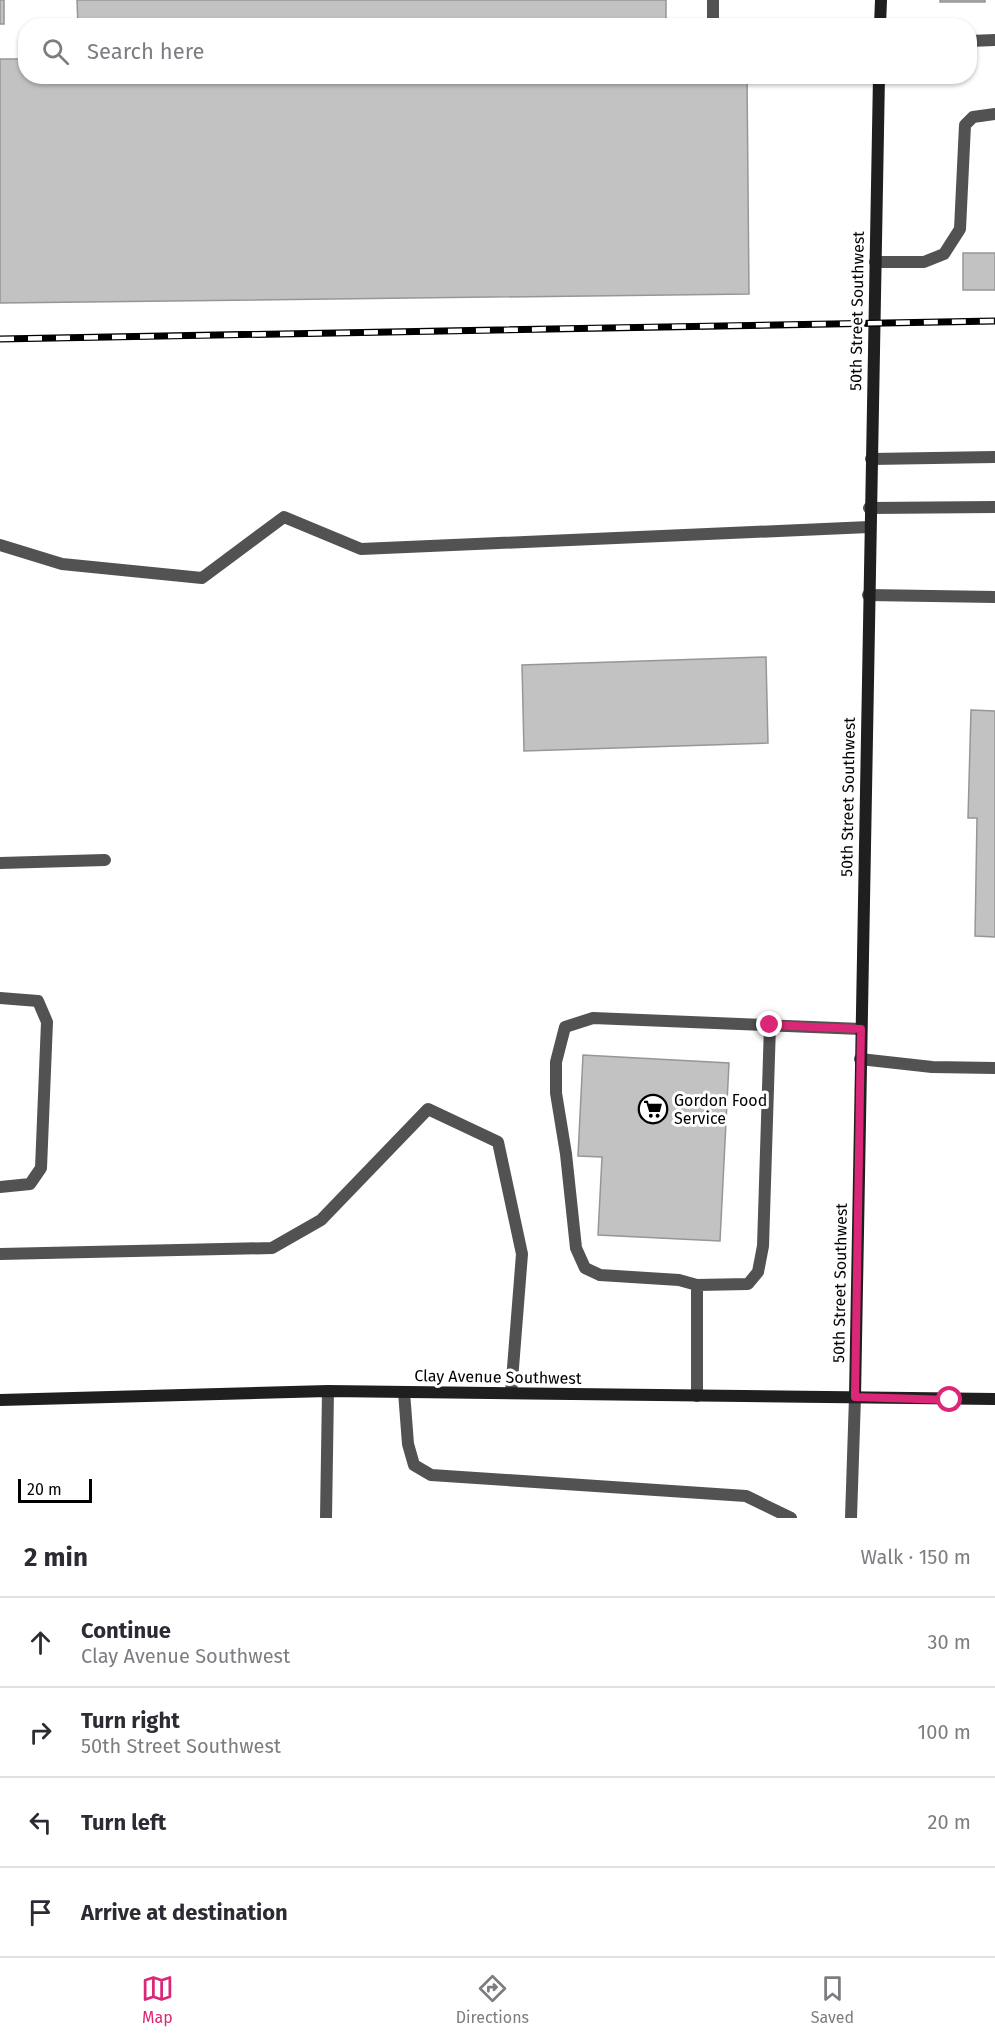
<!DOCTYPE html>
<meta charset="utf-8">
<style>
:root{--surface:#fff;--page:#f2f2f3;--text:#2b2b33;--muted:#7c7c81;--line:#e1e1e2;--accent:#db2777}
body{margin:0;font-family:"Fira Sans",sans-serif;background:var(--page);color:var(--text)}
.scale{position:absolute;left:18px;bottom:15px;width:74px;box-sizing:border-box;padding-left:6px;border:3px solid #000;border-top:0;font-size:16px;line-height:21px;white-space:nowrap;color:#000;-webkit-text-stroke:4px #fff;paint-order:stroke}
.stop{position:absolute;width:18px;height:18px;margin:-14px;border:4px solid #db2777;border-radius:50%;background:#fff}
.stop.end{background:#db2777;border-color:#fff;box-shadow:0 2px 6px #0008}
.list{margin:0;padding:0;list-style:none}
h2{display:flex;justify-content:space-between;align-items:center;height:78px;margin:0;padding:0 24px;font-size:26px}
h2 small{font-size:20px;font-weight:400;color:var(--muted)}
.list li{display:grid;grid-template-columns:39px 1fr auto;gap:18px;align-items:center;box-sizing:border-box;height:90px;padding:0 24px;border-top:2px solid var(--line)}
.list b{display:block;font-size:22px;white-space:nowrap}
.list p{margin:0;font-size:20px;white-space:nowrap;color:var(--muted)}
.list em{font-size:20px;font-style:normal;color:var(--muted)}
.icon{flex:none;width:33px;height:33px;fill:none;stroke:currentColor;stroke-width:2;stroke-linecap:round;stroke-linejoin:round}
.map{position:relative;flex:none;width:995px;height:1518px;overflow:hidden}
.search{position:absolute;background:var(--surface);box-shadow:0 2px 4px #0004;left:18px;right:18px;top:18px;height:66px;display:flex;align-items:center;gap:15px;box-sizing:border-box;padding:0 21px;border-radius:24px;color:var(--muted);font-size:22px}
.sheet{height:438px;background:var(--surface)}
nav{display:flex;justify-content:space-around;align-items:center;box-sizing:border-box;height:84px;border-top:2px solid var(--line);background:var(--surface);font-size:16px;color:var(--muted)}
nav a{display:grid;justify-items:center;gap:3px}
nav .on{color:var(--accent)}
.map>svg:first-child{display:block}
.building{fill:#c2c2c2;stroke:#969696;stroke-width:1.5}
.lines{fill:none;stroke-linecap:round;stroke-linejoin:round}
.lane{stroke:#525252;stroke-width:12}
.street{stroke:#525252;stroke-width:12}
.secondary{stroke:#1f1f1f;stroke-width:12}
.rail-casing{stroke:#000;stroke-width:7}
.rail{stroke:#fff;stroke-width:4.5;stroke-dasharray:14;stroke-linecap:butt}
.route{stroke:#db2777;stroke-width:8}
.labels{text-anchor:middle;dominant-baseline:central;stroke-width:6;stroke-linejoin:round;paint-order:stroke}
.street-label{font-size:16px;fill:#000;stroke:#fff}
.poi-label{font-size:16px;fill:#000;stroke:#fff;text-anchor:start}
</style>
<div class="map">
<svg width="995" height="1518" viewBox="0 0 995 1518">
<rect width="100%" height="100%" fill="#fff"/>
<path class="building" d="M0,0H4V24H0Z
M77,0H666V26H78Z
M940,0H985V2H940Z
M0,59H26V76H747L749,294L0,303Z
M963,253H995V290H963Z
M766,657L768,743L524,751L522,665Z
M971,710L995,711V937L975,936L977,818H968Z
M583,1055L729,1063L720,1241L598,1235L602,1157L578,1156Z"/>
<g class="lines">
<path class="lane" d="M713,26V0
M875,262H924L944,254L960,229L965,125L973,117L995,114
M871,459L995,457
M869,508L995,507
M0,545L62,564L202,578L284,517L361,549L869,527
M868,595L995,597
M0,863L105,860
M0,998L38,1001L47,1022L41,1168L30,1184L0,1187
M860,1059L932,1067L995,1068
M0,1254L272,1248L321,1220L428,1109L498,1142L522,1254L511,1393
M697,1285L748,1284L758,1272L763,1246L770,1025
M404,1392L408,1444L414,1465L431,1475L746,1496L791,1518
M697,1396V1285L679,1280L600,1275L585,1268L576,1248L566,1154L556,1093V1062L565,1027L593,1018L861,1029
M326,1518L328,1391"/>
<path class="street" d="M970,41L995,40
M851,1518L855,1397"/>
<path class="secondary" d="M880,26L881,0
M855,1397L879,76
M0,1400L328,1391L995,1399"/>
<g class="rail-casing">
<path id="rail" d="M0,339L995,321"/>
</g>
<use href="#rail" class="rail"/>
</g>
<g class="lines">
<path class="route" d="M770,1025L861,1029L855,1397L950,1400"/>
</g>
<defs>
<g id="supermarket-ring" transform="scale(1.5)"><circle r="9.5" fill="#fff" stroke="#000" stroke-width="1.5"/><path d="M-6-5.5h2.5l.6 2H6L4.5 2H-2.5L-4.4-4H-6ZM-1.5 3.2a1.3 1.3 0 1 0 .1 0ZM3 3.2a1.3 1.3 0 1 0 .1 0Z" fill="#000"/></g>
</defs>
<g fill-rule="evenodd">
<use href="#supermarket-ring" x="653" y="1109"/>
</g>
<g class="labels">
<g class="street-label">
<text transform="translate(857 311) rotate(-89)">50th Street Southwest</text>
<text transform="translate(848 797) rotate(-89)">50th Street Southwest</text>
<text transform="translate(840 1283) rotate(-89)">50th Street Southwest</text>
<text transform="translate(498 1377) rotate(1)">Clay Avenue Southwest</text>
</g>
<g class="poi-label">
<text x="674" y="1100">Gordon Food<tspan x="674" dy="18">Service</tspan></text>
</g>
</g>
</svg>
<div class="scale">20 m</div>
<div class="stop" style="left:950px;top:1400px"></div>
<div class="stop end" style="left:770px;top:1025px"></div>
<div class="search"><svg class="icon" aria-label="search" viewBox="0 0 24 24"><circle cx="10" cy="10" r="6"/><path d="M15 15l6 6"/></svg>Search here</div>
</div>
<section class="sheet">
<h2>2 min<small>Walk · 150 m</small></h2>
<ul class="list">
<li><svg class="icon" aria-label="ahead" viewBox="0 0 24 24"><path d="M12 20V5M6 11l6-6 6 6"/></svg><div><b>Continue</b><p>Clay Avenue Southwest</p></div><em>30 m</em></li>
<li><svg class="icon" aria-label="right" viewBox="0 0 24 24"><path d="M7 20v-9h11M14 6l5 5-5 5"/></svg><div><b>Turn right</b><p>50th Street Southwest</p></div><em>100 m</em></li>
<li><svg class="icon" aria-label="left" viewBox="0 0 24 24"><path d="M17 20v-9H6M10 6l-5 5 5 5"/></svg><div><b>Turn left</b></div><em>20 m</em></li>
<li><svg class="icon" aria-label="arrive" viewBox="0 0 24 24"><path d="M6 21V4h12l-3 4 3 4H6"/></svg><div><b>Arrive at destination</b></div></li>
</ul>
</section>
<nav>
<a class="on"><svg class="icon" aria-label="map" viewBox="0 0 24 24"><path d="M3 6l6-2 6 2 6-2v14l-6 2-6-2-6 2zM9 4v14M15 6v14"/></svg>Map</a>
<a><svg class="icon" aria-label="directions" viewBox="0 0 24 24"><path d="M12 3l9 9-9 9-9-9zM9 14v-3h6M13 9l2 2-2 2"/></svg>Directions</a>
<a><svg class="icon" aria-label="saved" viewBox="0 0 24 24"><path d="M7 4h10v16l-5-4-5 4z"/></svg>Saved</a>
</nav>
